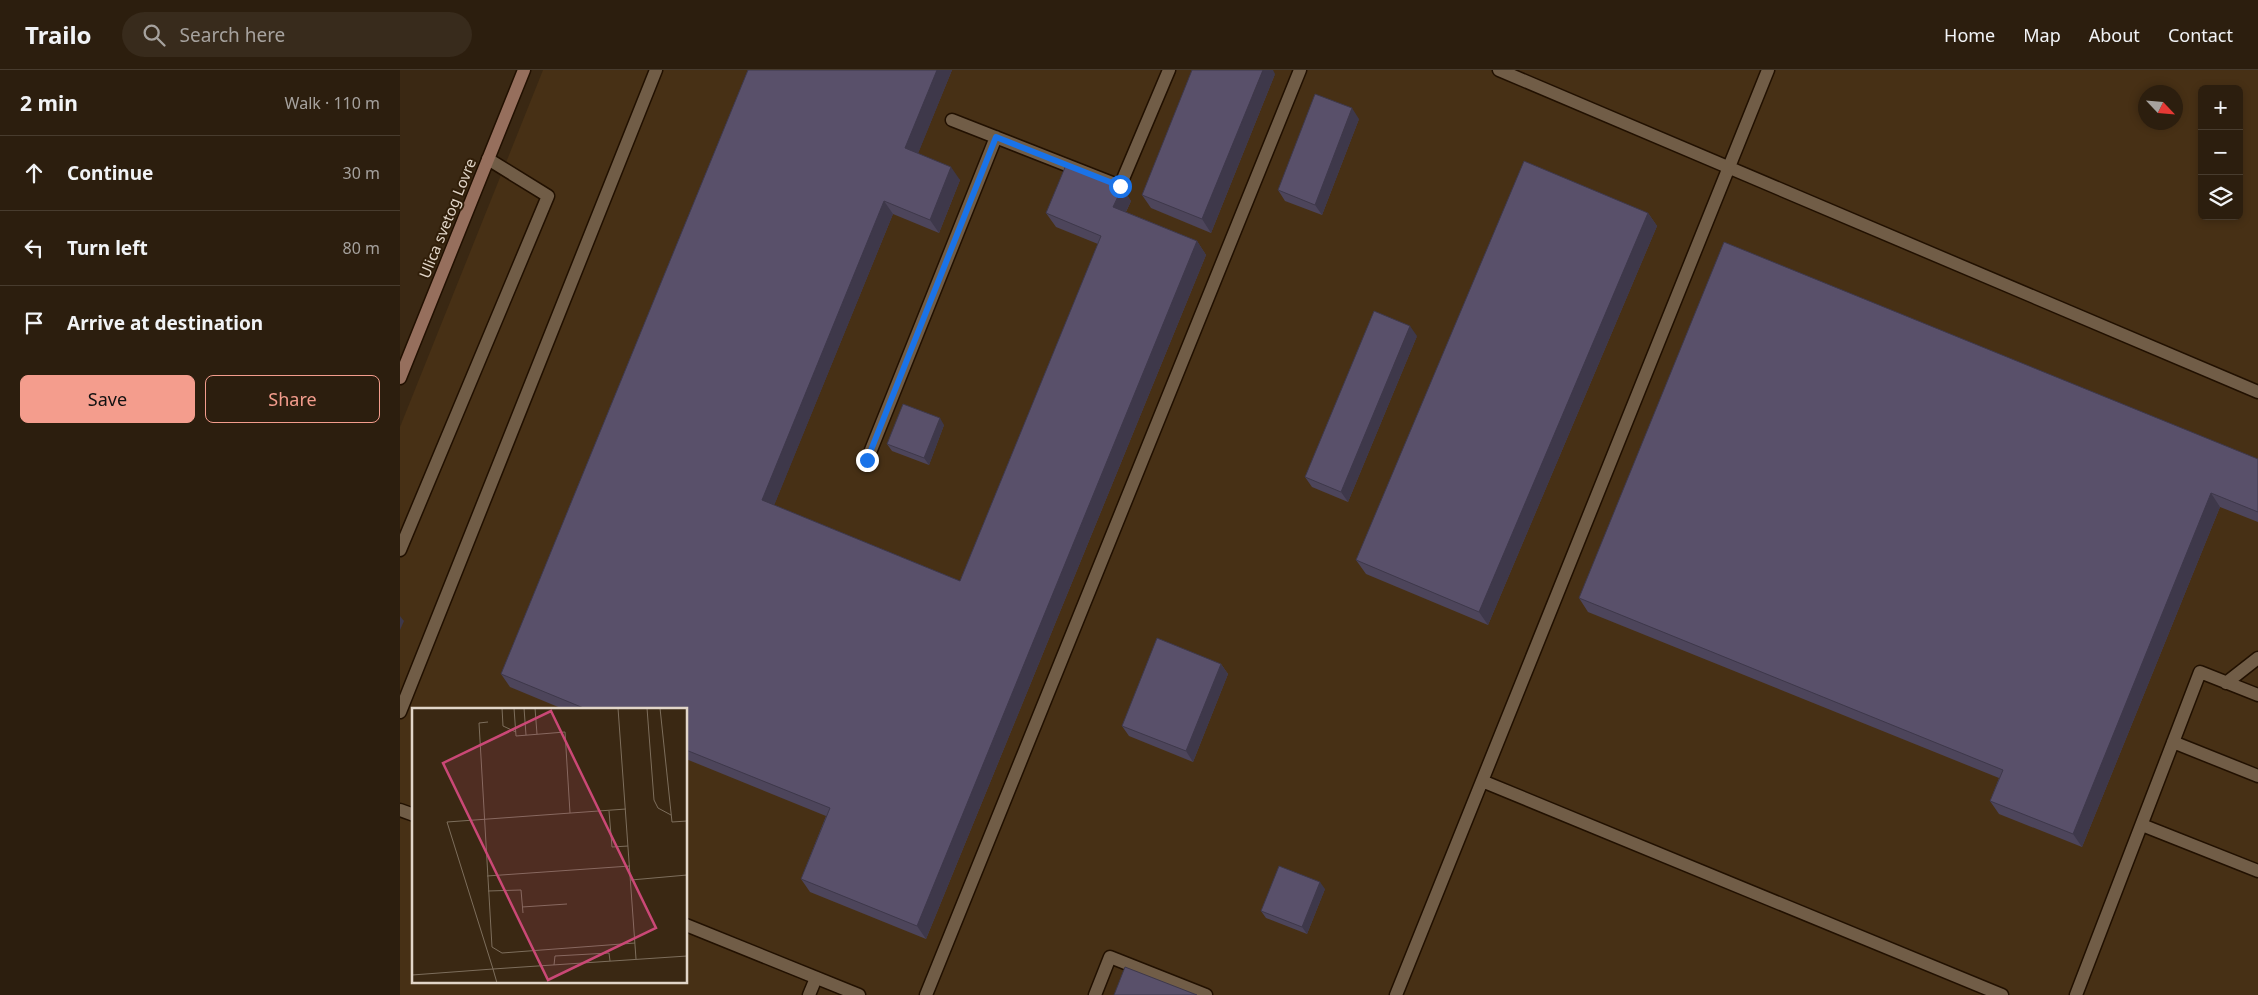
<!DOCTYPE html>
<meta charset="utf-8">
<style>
:root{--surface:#2c1e0e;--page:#382b1c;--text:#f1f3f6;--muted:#a6a29e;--line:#483c2e;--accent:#f49d8d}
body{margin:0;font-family:"Noto Sans",sans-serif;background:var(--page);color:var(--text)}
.controls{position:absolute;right:15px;top:15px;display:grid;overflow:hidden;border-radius:8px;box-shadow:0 2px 8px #0003}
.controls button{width:45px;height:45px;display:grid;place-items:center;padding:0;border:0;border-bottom:1px solid var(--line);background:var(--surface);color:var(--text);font:25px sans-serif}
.compass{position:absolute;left:1738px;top:15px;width:45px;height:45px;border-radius:50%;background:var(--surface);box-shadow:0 2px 8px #0003;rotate:116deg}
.stop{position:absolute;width:15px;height:15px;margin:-11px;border:4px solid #1a73e8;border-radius:50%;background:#fff}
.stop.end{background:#1a73e8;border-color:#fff;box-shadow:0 1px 5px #0008}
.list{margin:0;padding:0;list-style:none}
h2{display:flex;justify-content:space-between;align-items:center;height:65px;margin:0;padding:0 20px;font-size:21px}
h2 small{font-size:16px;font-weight:400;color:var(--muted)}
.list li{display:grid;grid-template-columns:32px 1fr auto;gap:15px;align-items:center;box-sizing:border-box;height:75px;padding:0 20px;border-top:1px solid var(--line)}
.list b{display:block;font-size:19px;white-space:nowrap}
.list em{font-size:16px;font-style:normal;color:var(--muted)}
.actions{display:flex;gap:10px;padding:15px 20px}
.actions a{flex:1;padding:11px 0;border:1px solid var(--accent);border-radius:8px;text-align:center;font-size:18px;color:var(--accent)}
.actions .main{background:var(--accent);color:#111}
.icon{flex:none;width:28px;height:28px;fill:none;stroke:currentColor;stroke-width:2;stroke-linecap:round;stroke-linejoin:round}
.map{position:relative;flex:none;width:1858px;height:925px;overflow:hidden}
header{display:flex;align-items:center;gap:30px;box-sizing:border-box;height:70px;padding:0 25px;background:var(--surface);border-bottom:1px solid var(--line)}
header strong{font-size:24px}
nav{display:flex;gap:28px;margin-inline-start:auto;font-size:18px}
.search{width:350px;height:45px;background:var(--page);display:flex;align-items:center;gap:12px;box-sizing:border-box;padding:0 18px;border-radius:28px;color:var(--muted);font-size:19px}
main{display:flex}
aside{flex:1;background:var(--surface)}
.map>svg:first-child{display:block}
.built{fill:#473015;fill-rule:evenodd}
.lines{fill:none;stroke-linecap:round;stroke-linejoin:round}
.service-casing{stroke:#211000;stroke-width:15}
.secondary-casing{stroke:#211000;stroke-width:15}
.service{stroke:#715d47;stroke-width:12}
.secondary{stroke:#966f5d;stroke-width:12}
.wall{fill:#4d455b}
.shaded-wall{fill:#3e384a}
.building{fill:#59506a;stroke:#3e384a}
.route{stroke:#1a73e8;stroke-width:6}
.labels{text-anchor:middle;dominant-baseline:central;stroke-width:4;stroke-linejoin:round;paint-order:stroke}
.street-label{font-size:15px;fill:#e2d6c9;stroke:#301e09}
.inset-road{fill:none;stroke:#7d6e5c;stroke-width:1}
.view{fill:#ca4876;fill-opacity:0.15;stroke:#ca4876;stroke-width:2.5}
.inset-edge{fill:none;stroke:#e2d6c9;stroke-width:2.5}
</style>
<header>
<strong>Trailo</strong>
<div class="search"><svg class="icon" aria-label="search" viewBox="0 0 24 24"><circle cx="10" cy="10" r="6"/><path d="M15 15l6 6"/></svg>Search here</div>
<nav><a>Home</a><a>Map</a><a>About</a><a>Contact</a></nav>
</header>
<main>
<aside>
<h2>2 min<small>Walk · 110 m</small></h2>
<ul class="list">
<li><svg class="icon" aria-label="ahead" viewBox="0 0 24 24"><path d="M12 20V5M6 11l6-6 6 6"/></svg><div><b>Continue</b></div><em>30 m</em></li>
<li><svg class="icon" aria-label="left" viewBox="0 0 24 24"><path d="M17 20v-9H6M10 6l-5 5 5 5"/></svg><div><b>Turn left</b></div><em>80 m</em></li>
<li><svg class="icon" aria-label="arrive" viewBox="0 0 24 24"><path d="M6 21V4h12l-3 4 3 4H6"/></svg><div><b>Arrive at destination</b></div></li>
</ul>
<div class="actions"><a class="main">Save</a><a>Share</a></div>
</aside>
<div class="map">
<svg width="1858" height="925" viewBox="0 0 1858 925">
<rect width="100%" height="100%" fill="#3a2813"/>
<path class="built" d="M143,0H1858V925H0V357ZM1802,19H1839V146H1802ZM1746,22H1776V52H1746ZM14,639H286V911H14Z"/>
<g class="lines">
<g class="service-casing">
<path id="service" d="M1099,0L1858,322
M552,50L720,116L769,0
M467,390L596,67
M0,480L148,126L88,89
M1826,613L1858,588
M0,642L256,0
M1773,672L1858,706
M1082,711L1602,925
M0,740L14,745
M1742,755L1858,801
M286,855L459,925
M409,925L416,908
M526,925L900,0
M695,925L710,887L806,925
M996,925L1368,0
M1676,925L1800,602L1858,625"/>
</g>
<g class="secondary-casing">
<path id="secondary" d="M0,308L124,0"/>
</g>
<use href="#service" class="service"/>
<use href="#secondary" class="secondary"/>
</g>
<path class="wall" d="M348,0H552L518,83L560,110L539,163L493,144L374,435L560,511L698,174L656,157L646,143L722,118L731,131L726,142L797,171L806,185L526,869L410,822L401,809L426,746L286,689V639H163L110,617L101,604Z
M875,4L811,163L751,138L742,125Z
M959,49L922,145L885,131L878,120Z
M1248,143L1257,156L1088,555L966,504L956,490Z
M1017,266L948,432L912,417L905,407Z
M544,355L529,395L492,381L487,374Z
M1858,389V452L1820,437L1682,777L1599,744L1590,731L1599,708L1188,542L1179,528Z
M821,594L828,604L793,692L729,666L722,656Z
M925,819L907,864L866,848L861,841Z"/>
<path class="shaded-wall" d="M537,0H552L515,91L505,78Z
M863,0H873L875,4L811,163L802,149Z
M952,38L959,49L922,145L915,135Z
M551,97L560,110L539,163L530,150Z
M722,118L731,131L722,150L713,137Z
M484,131L493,144L371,443L362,430Z
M1248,143L1257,156L1088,555L1079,542Z
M797,171L806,185L526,869L517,856Z
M1010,256L1017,266L948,432L941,422Z
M540,348L544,355L529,395L524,388Z
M1811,423L1820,437L1682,777L1673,764Z
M0,546L4,551L0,560Z
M821,594L828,604L793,692L786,681Z
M920,812L925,819L907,864L902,857Z"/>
<path class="building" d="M348,0H537L505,78L551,97L530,150L484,131L362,430L560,511L701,166L646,143L666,95L722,118L713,137L797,171L517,856L401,809L430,738L286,680V639H186L101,604Z
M792,0H863L802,149L742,125Z
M915,24L952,38L915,135L878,120Z
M1124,91L1248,143L1079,542L956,490Z
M1324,172L1858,389V442L1811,423L1673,764L1590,731L1603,700L1179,528Z
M974,241L1010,256L941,422L905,407Z
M503,334L540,348L524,388L487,374Z
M757,568L821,594L786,681L722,656Z
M879,796L920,812L902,857L861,841Z
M725,897L797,925H714Z"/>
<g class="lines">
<path class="route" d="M467,390L596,67L720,116"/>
</g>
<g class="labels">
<g class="street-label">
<text transform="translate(47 148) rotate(-68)">Ulica svetog Lovre</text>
</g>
</g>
<g transform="translate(12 638)">
<rect width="275" height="275" fill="#3a2813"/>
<path class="inset-road" d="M90,0L91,18L104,24M102,0L104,28L153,24L158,105M112,0L114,27M123,0L125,26M206,0L224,251M235,0L242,92L246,100L259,107M248,0L260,114L275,113M76,14L67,15L80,239L90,245L223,235M197,103L200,139L216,138M75,168L218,158M219,172L275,167M76,183L109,182L111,205M110,199L155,196M142,257L143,248L197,245L198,253M0,267L81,261L35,114L214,101M85,275L81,261L275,248"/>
<path class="view" d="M139,3L244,220L136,272L31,55Z"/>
<rect width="275" height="275" class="inset-edge"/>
</g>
</svg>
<div class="controls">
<button>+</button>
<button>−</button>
<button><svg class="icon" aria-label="layers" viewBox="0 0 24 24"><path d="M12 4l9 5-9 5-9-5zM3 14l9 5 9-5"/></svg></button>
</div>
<svg class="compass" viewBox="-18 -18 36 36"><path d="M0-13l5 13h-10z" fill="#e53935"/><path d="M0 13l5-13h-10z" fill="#a6a29e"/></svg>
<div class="stop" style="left:720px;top:116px"></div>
<div class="stop end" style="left:467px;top:390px"></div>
</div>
</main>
